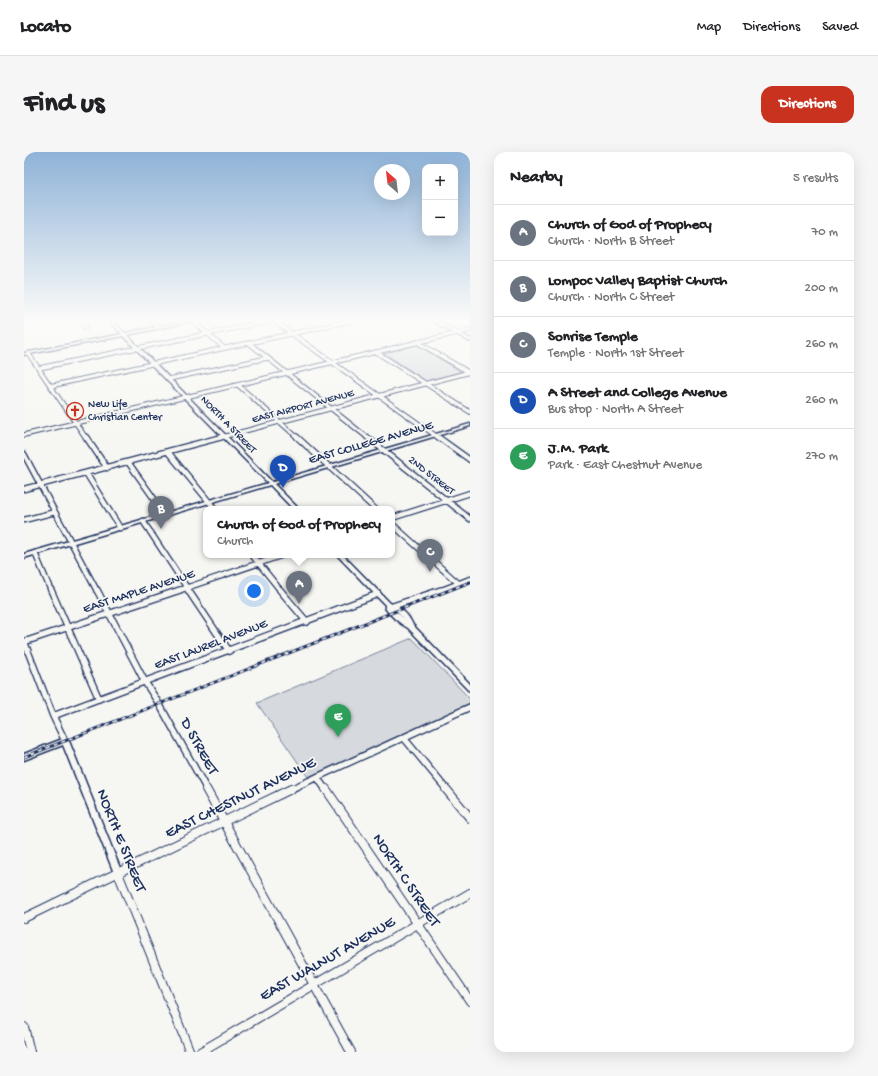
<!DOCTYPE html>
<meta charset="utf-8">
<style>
:root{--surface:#fff;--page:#f6f6f6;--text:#202124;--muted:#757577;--line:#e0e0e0;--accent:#c8321e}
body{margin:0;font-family:"Gochi Hand",sans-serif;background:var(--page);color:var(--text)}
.controls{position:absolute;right:12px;top:12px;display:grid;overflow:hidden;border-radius:8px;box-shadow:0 4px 16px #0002}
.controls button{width:36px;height:36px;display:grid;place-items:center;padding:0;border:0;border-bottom:1px solid var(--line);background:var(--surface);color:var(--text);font:20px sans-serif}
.compass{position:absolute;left:350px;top:12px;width:36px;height:36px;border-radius:50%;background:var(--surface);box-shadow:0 4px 16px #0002;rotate:332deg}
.you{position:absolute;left:230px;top:439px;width:14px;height:14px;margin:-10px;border:3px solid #fff;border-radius:50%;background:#1a73e8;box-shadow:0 0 0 6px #1a73e833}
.badge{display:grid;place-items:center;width:26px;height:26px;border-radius:50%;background:var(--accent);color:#fff;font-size:13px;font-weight:700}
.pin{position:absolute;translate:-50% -33px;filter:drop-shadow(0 1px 2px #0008)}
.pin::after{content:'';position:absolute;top:21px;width:14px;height:12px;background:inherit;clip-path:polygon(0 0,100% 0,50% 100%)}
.popup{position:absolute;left:179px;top:354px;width:192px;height:52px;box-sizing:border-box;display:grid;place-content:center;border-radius:8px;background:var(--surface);filter:drop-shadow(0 1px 3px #0005);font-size:13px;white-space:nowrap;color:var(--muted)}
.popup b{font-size:15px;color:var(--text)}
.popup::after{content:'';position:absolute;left:50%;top:100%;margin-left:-8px;border:8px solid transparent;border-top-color:var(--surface)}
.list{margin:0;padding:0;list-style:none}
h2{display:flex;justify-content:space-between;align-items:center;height:52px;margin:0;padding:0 16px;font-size:17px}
h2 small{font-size:13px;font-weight:400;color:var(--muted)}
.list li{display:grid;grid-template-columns:26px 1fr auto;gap:12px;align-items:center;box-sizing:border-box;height:56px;padding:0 16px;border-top:1px solid var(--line)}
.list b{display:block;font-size:15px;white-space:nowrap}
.list p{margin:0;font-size:13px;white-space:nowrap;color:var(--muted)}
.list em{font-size:13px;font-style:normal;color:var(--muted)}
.map{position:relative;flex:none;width:446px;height:900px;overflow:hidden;border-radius:12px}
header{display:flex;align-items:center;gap:24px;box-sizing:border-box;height:56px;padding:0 20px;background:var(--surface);border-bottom:1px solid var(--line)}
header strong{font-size:19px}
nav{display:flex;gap:22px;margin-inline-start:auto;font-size:14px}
.intro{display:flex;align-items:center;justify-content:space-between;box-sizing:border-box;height:96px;padding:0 24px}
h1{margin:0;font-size:28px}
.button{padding:10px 18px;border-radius:12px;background:var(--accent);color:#fff;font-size:14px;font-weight:700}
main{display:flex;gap:24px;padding:0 24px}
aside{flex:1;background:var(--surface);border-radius:12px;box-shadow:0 4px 16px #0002}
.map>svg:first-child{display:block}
.green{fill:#d6d9dd;stroke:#78849e}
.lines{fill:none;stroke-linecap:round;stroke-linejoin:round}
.minor-far3-casing{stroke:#1b2f5e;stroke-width:5.5}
.minor-far2-casing{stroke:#1b2f5e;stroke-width:7}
.minor-far1-casing{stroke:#1b2f5e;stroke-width:8}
.minor-casing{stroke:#1b2f5e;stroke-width:10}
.tertiary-casing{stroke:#1b2f5e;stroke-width:3}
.minor-far3{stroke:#f6f6f2;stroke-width:3.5}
.minor-far2{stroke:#f6f6f2;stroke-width:4.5}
.minor-far1{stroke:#f6f6f2;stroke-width:5.5}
.minor{stroke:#f6f6f2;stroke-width:8}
.tertiary{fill:#f6f6f2;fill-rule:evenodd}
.rail-casing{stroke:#1b2f5e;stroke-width:3}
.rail{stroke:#f6f6f2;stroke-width:1.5;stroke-dasharray:4;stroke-linecap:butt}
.labels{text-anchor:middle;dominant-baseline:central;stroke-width:3.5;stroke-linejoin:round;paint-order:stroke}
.far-poi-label{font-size:11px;fill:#1b2f5e;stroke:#f6f6f2;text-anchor:start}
.far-street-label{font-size:11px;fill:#1b2f5e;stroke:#f6f6f2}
.street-label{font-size:13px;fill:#1b2f5e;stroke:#f6f6f2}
.near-street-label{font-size:16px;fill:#1b2f5e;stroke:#f6f6f2}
</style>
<header>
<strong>Locato</strong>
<nav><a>Map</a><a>Directions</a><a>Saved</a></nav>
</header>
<div class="intro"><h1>Find us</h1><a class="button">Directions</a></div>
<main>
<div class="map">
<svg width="446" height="900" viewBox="0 0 446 900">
<rect width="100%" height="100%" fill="#f6f6f2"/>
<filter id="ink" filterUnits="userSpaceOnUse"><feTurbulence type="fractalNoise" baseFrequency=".025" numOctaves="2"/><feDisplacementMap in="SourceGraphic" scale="8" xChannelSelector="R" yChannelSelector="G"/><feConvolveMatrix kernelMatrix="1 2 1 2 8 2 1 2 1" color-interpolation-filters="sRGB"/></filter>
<g filter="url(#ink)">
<path class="green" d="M393,193L436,219V220L402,229L360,201Z
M388,486L446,547V551L284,625L233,551Z"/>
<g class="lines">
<g class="minor-far3-casing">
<path id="minor-far3" d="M56,169L62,176
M128,169L135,175
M169,169L200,196
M250,169L415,286
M411,169L446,188
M393,190L446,221
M225,191L344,286
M352,200L446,260
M4,201L62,286
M15,216L247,169
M145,227L243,206
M214,233L274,286
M26,234L326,169
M0,283L446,178
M194,286L446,220"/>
</g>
<g class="minor-far2-casing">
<path id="minor-far2" d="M62,285L83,316
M273,285L351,357
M343,285L446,367
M414,285L446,308
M144,300L191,357
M0,302L73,439
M104,310L141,362
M62,321L96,376
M0,337L198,285
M368,366L446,341
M0,368L31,360
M119,369L165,439
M368,372L434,431
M11,401L27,439
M228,403L257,439
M153,439L259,403
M415,439L446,427"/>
</g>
<g class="minor-far1-casing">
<path id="minor-far1" d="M27,438L75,547
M73,438L121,530L137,555L183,638
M164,438L205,499
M256,438L283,470
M369,454L417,438
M0,489L29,564L41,589
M0,490L156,438
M29,564L354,442
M380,586L423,638
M293,625L302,638
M265,638L446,555"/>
</g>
<g class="minor-casing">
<path id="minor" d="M182,637L327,900
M302,637L446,849
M422,637L446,666
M94,721L166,900
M0,766L267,637
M0,875L6,900
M176,900L446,741"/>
</g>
<g class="tertiary-casing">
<path id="tertiary" d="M85,169H89L101,181L162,169H170L103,183L248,330L446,272V274L250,332L275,357H269L246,333L0,406V402L244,331L99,184L0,203V201L98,182Z
M313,403H319L366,451C377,455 384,462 389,473L446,532V539L444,538L384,476C375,471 367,464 361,456V453ZM368,456L375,462L380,467Z
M41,586L44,587L45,589L98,721L97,724L94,725L91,724L90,721L39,593L0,608V602Z"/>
</g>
<use href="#minor-far3" class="minor-far3"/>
<use href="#minor-far2" class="minor-far2"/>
<use href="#minor-far1" class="minor-far1"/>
<use href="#minor" class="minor"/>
<use href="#tertiary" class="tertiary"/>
<g class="rail-casing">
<path id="rail" d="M0,605L446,430"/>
</g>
<use href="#rail" class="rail"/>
</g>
</g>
<linearGradient id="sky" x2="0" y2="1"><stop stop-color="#8fb3d8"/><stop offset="0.57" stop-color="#fbfbf9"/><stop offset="1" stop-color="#fbfbf9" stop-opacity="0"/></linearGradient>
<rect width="446" height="295" fill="url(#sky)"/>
<defs>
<g id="church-ring" transform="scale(0.9)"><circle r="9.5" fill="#f6f6f2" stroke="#c8321e" stroke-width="1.5"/><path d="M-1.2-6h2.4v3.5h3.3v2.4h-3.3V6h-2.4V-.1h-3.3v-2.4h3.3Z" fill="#c8321e"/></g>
</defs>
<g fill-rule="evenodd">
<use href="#church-ring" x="51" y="259"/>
</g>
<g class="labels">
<g class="far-poi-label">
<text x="64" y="253">New Life<tspan x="64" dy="13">Christian Center</tspan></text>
</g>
<g class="far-street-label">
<text transform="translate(279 255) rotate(-15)">EAST AIRPORT AVENUE</text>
<text transform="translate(204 273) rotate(46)">NORTH A STREET</text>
<text transform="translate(407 324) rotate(38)">2ND STREET</text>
</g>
<g class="street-label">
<text transform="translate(347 291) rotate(-16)">EAST COLLEGE AVENUE</text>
<text transform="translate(115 440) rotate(-18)">EAST MAPLE AVENUE</text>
<text transform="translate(187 493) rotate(-21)">EAST LAUREL AVENUE</text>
</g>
<g class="near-street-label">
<text transform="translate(174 595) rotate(61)">D STREET</text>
<text transform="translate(217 647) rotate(-26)">EAST CHESTNUT AVENUE</text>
<text transform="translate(96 689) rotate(68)">NORTH E STREET</text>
<text transform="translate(381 729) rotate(56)">NORTH C STREET</text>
<text transform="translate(304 808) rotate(-30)">EAST WALNUT AVENUE</text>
</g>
</g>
</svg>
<div class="controls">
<button>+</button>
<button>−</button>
</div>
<svg class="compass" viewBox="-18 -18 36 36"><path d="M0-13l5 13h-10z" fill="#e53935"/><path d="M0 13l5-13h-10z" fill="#757577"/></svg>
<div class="you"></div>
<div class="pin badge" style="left:275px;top:452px;background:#6b7280">A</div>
<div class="popup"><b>Church of God of Prophecy</b>Church</div>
<div class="pin badge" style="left:137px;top:377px;background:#6b7280">B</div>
<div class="pin badge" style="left:406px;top:420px;background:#6b7280">C</div>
<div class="pin badge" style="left:259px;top:336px;background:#1a4fb4">D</div>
<div class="pin badge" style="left:314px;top:585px;background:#2e9e5b">E</div>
</div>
<aside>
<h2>Nearby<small>5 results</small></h2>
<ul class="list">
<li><span class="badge" style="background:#6b7280">A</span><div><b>Church of God of Prophecy</b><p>Church · North B Street</p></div><em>70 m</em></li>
<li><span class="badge" style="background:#6b7280">B</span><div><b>Lompoc Valley Baptist Church</b><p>Church · North C Street</p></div><em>200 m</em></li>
<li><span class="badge" style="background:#6b7280">C</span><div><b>Sonrise Temple</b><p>Temple · North 1st Street</p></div><em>260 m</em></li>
<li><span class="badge" style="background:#1a4fb4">D</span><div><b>A Street and College Avenue</b><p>Bus stop · North A Street</p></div><em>260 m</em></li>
<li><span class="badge" style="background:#2e9e5b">E</span><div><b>J.M. Park</b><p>Park · East Chestnut Avenue</p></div><em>270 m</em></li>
</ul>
</aside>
</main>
